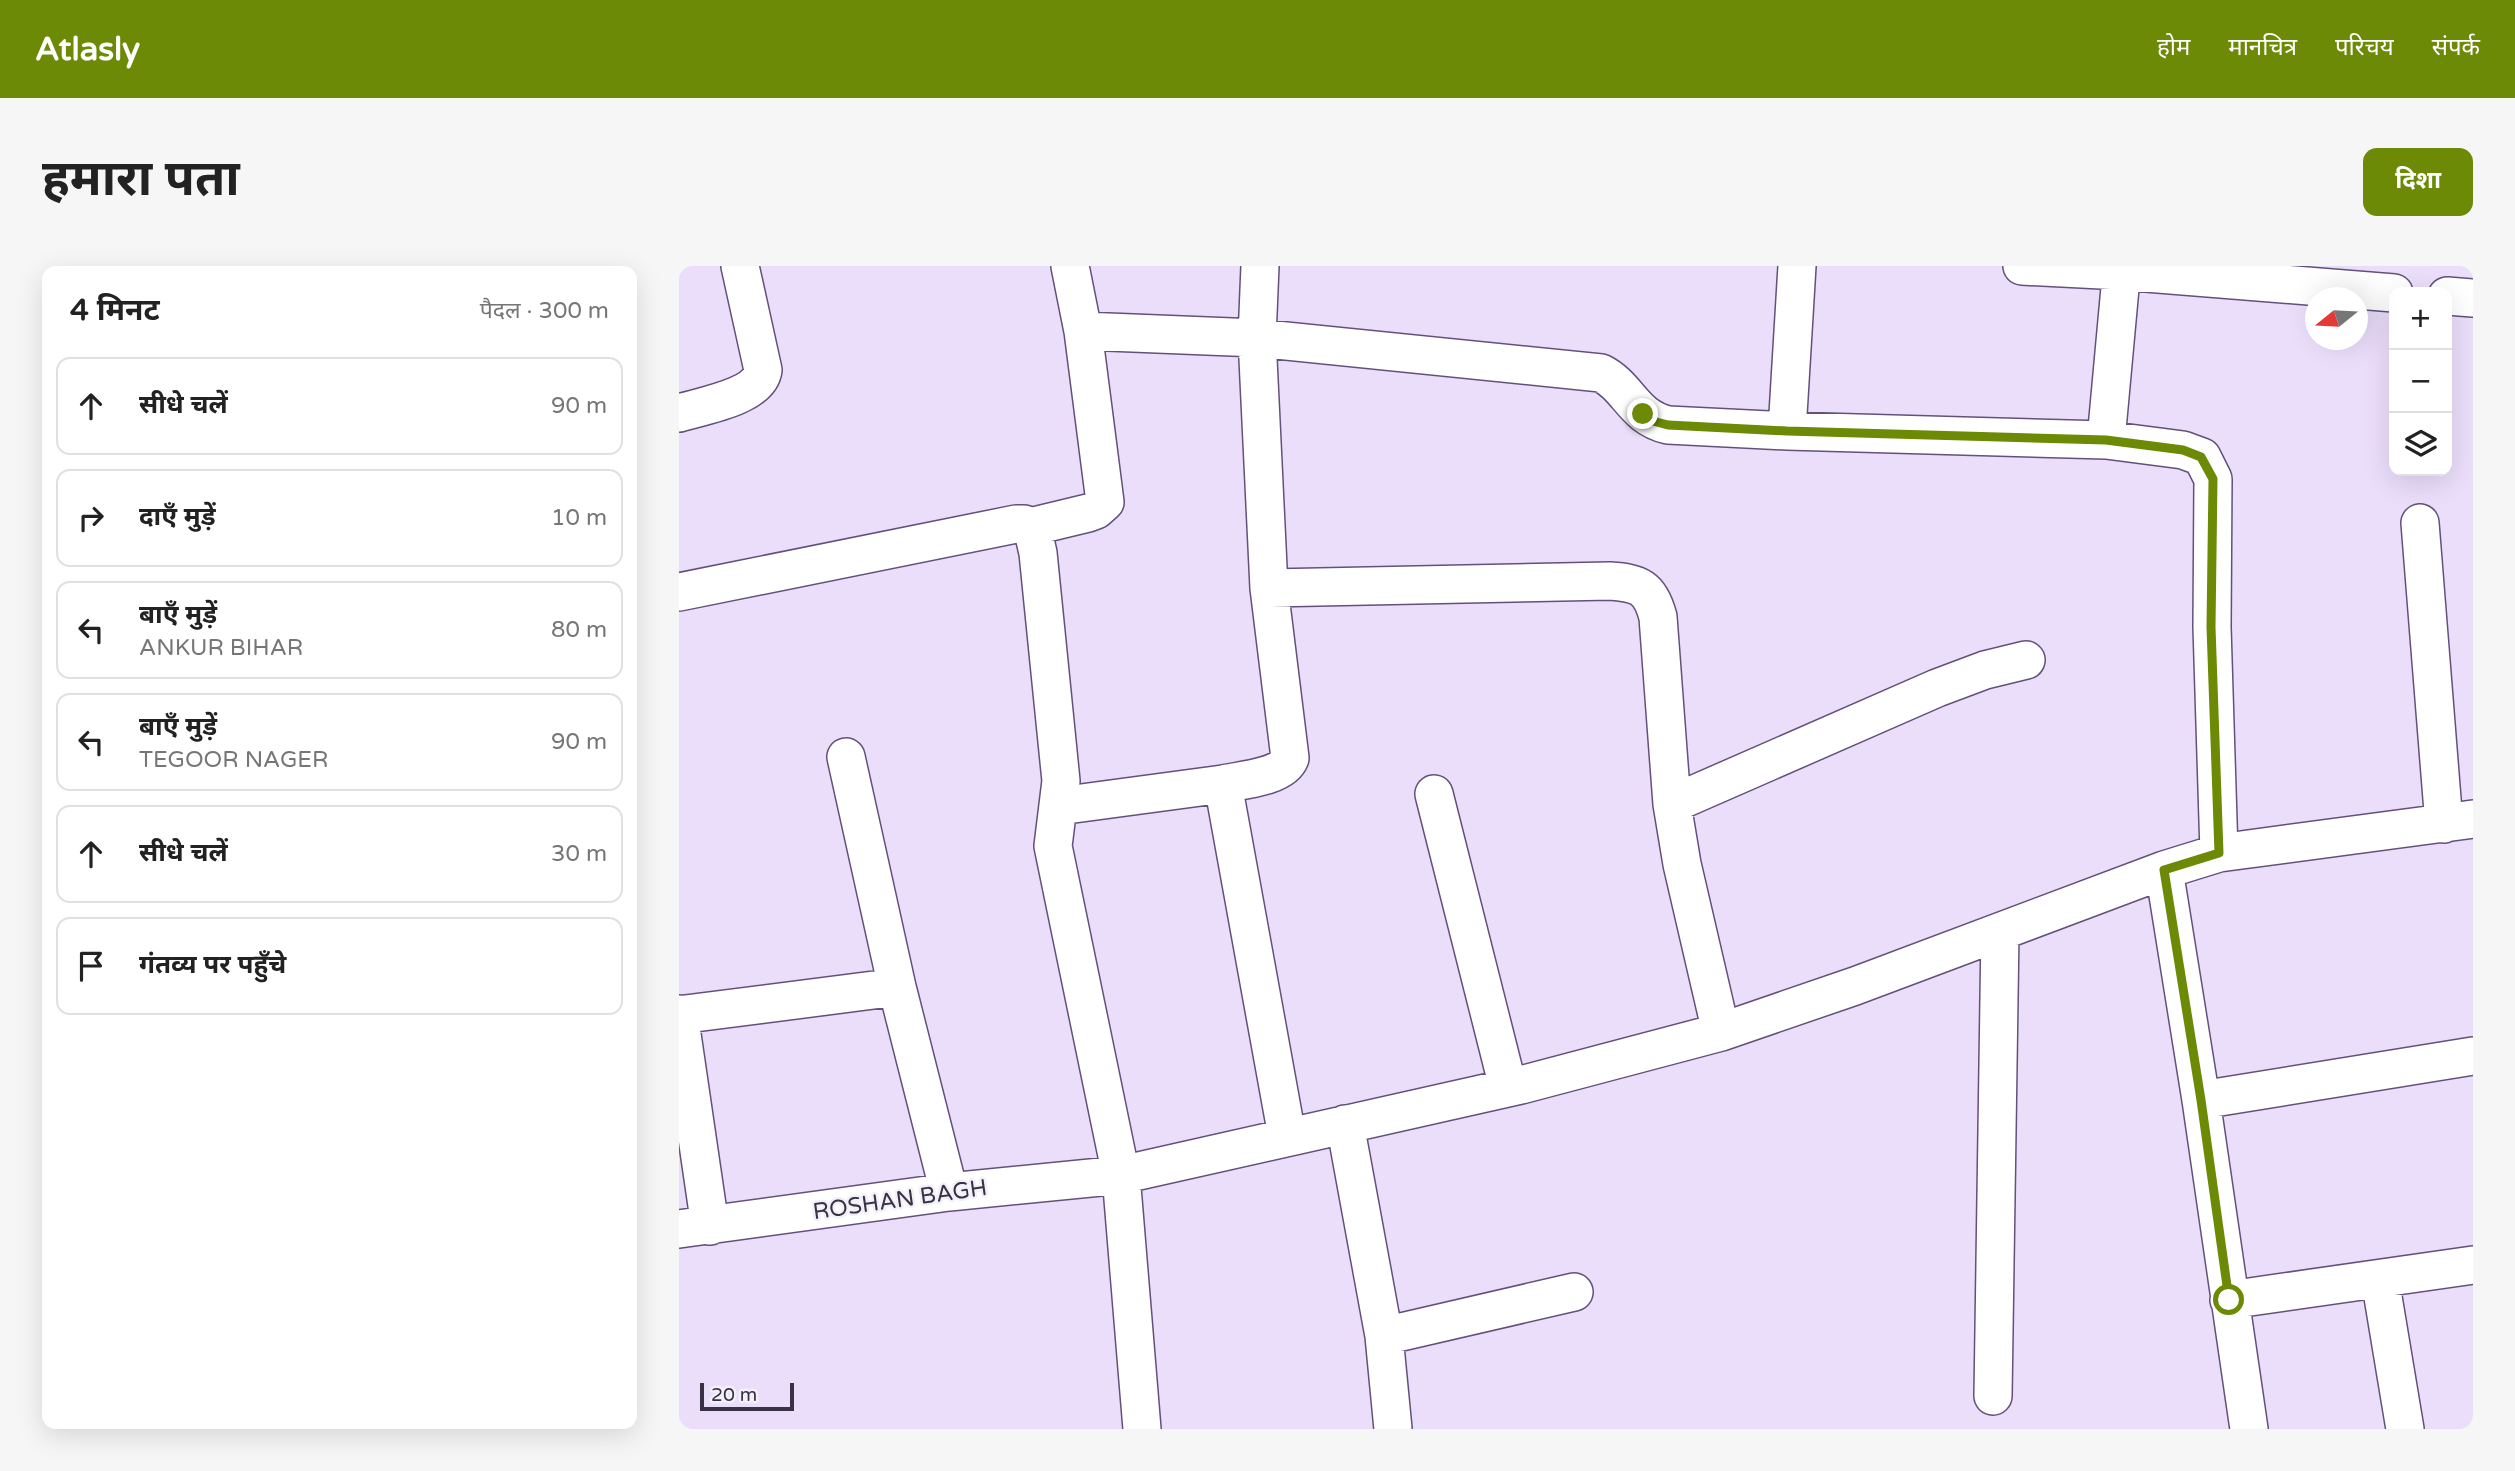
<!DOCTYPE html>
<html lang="hi">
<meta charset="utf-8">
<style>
:root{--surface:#fff;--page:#f6f6f6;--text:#222;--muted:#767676;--line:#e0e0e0;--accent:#6c8a05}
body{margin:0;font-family:"Varela Round","Noto Sans Devanagari",sans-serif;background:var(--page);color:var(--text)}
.controls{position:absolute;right:21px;top:21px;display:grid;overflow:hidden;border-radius:14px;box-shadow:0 7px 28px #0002}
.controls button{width:63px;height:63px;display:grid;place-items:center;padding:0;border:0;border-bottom:2px solid var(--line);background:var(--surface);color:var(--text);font:35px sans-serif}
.compass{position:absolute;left:1626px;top:21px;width:63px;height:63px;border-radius:50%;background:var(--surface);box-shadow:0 7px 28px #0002;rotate:252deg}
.scale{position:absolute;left:21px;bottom:18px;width:94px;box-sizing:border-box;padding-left:7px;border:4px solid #393144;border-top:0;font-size:19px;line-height:24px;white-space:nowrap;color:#393144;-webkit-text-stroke:5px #f3f0f9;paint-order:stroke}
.stop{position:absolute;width:21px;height:21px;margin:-16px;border:5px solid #6c8a05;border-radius:50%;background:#fff}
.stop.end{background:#6c8a05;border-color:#fff;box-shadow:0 2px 7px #0008}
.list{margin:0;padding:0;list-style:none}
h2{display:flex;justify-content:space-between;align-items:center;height:91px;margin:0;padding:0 28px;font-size:30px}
h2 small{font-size:23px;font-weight:400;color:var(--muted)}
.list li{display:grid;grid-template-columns:46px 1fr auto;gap:21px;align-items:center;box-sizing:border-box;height:98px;margin:0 14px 14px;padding:0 14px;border:2px solid var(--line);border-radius:14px}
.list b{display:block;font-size:26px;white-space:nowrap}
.list p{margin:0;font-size:23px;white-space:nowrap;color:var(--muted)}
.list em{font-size:23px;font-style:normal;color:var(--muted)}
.icon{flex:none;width:38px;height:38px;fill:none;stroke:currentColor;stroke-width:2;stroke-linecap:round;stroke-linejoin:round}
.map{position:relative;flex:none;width:1794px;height:1163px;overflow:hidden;border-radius:14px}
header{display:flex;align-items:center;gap:42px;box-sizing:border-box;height:98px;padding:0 35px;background:var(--accent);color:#fff}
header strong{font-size:33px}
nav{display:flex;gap:38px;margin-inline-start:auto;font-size:24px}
.intro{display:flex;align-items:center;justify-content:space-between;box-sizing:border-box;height:168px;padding:0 42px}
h1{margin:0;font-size:49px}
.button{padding:18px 32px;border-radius:14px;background:var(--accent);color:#fff;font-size:24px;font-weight:700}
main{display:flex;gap:42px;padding:0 42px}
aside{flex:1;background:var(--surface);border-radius:14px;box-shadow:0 7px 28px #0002}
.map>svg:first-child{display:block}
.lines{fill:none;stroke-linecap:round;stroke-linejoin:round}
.street-casing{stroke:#63517a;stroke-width:40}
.street{stroke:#fff;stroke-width:37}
.route{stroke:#6c8a05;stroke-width:9}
.labels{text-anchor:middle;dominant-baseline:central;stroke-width:5;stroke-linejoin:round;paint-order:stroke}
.street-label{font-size:23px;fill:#393144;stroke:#f3f0f9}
</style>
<header>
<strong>Atlasly</strong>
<nav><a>होम</a><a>मानचित्र</a><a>परिचय</a><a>संपर्क</a></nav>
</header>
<div class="intro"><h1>हमारा पता</h1><a class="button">दिशा</a></div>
<main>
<aside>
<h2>4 मिनट<small>पैदल · 300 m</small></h2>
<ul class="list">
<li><svg class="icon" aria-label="ahead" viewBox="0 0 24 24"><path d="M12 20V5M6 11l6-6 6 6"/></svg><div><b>सीधे चलें</b></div><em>90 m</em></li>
<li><svg class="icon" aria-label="right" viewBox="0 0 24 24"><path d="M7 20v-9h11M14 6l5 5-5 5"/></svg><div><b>दाएँ मुड़ें</b></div><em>10 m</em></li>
<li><svg class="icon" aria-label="left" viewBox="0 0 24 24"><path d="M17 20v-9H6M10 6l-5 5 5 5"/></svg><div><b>बाएँ मुड़ें</b><p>ANKUR BIHAR</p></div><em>80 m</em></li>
<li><svg class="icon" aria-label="left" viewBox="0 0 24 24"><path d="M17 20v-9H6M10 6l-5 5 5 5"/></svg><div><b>बाएँ मुड़ें</b><p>TEGOOR NAGER</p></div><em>90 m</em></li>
<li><svg class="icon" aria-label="ahead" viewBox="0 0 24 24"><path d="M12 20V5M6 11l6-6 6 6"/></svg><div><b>सीधे चलें</b></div><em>30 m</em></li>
<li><svg class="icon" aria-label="arrive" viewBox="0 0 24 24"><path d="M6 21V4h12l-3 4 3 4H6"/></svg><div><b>गंतव्य पर पहुँचे</b></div></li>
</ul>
</aside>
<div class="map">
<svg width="1794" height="1163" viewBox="0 0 1794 1163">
<rect width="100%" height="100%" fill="#eadefb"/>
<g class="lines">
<g class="street-casing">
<path id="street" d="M1118,0L1108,165L1427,174L1504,184L1523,191L1534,213L1533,361L1540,587
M1343,0L1442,5L1715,27
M1768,30L1794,32
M404,65L578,72L922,107C950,121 954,151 989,159L1108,165
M0,147C23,140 80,131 84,104L61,0
M1427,174L1443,0
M1741,257L1765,558
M351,261L409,247L417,244L426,236L404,65L391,0
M590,322L931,315C960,317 971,321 979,351L993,538L1003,598L1042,766
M0,326L337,258H345L354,265L359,287L382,515L374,580L442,909L463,1163
M167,491L218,721
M544,518C563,514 604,511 611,492L590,322L578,72L581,0
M755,528L829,821
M993,538L1258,422L1306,404L1347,394
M380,540L544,518L608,870
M1485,604L1522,834L1570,1163
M0,748L31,960
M0,749L218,721L270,926
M1522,834L1794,790
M666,858L705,1070L714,1163
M0,963L270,926L442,909L842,819L1042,766L1176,720L1485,604L1540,587L1794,553
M1701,1013L1726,1163
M1550,1034L1794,999
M705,1070L895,1026
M1314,1130L1321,666"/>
</g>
<use href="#street" class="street"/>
</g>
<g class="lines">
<path class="route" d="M964,148L970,154L989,159L1108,165L1427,174L1504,184L1522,191L1534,213L1532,361L1540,587L1485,604L1522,834L1550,1034"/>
</g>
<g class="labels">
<g class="street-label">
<text transform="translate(221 934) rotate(-8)">ROSHAN BAGH</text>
</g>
</g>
</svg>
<div class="controls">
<button>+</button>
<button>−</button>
<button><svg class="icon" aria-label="layers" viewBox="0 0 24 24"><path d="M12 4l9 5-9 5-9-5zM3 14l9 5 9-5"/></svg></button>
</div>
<svg class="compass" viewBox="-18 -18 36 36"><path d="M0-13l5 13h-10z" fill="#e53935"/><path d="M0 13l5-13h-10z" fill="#767676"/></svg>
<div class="scale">20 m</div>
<div class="stop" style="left:1550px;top:1034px"></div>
<div class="stop end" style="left:964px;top:148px"></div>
</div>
</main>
